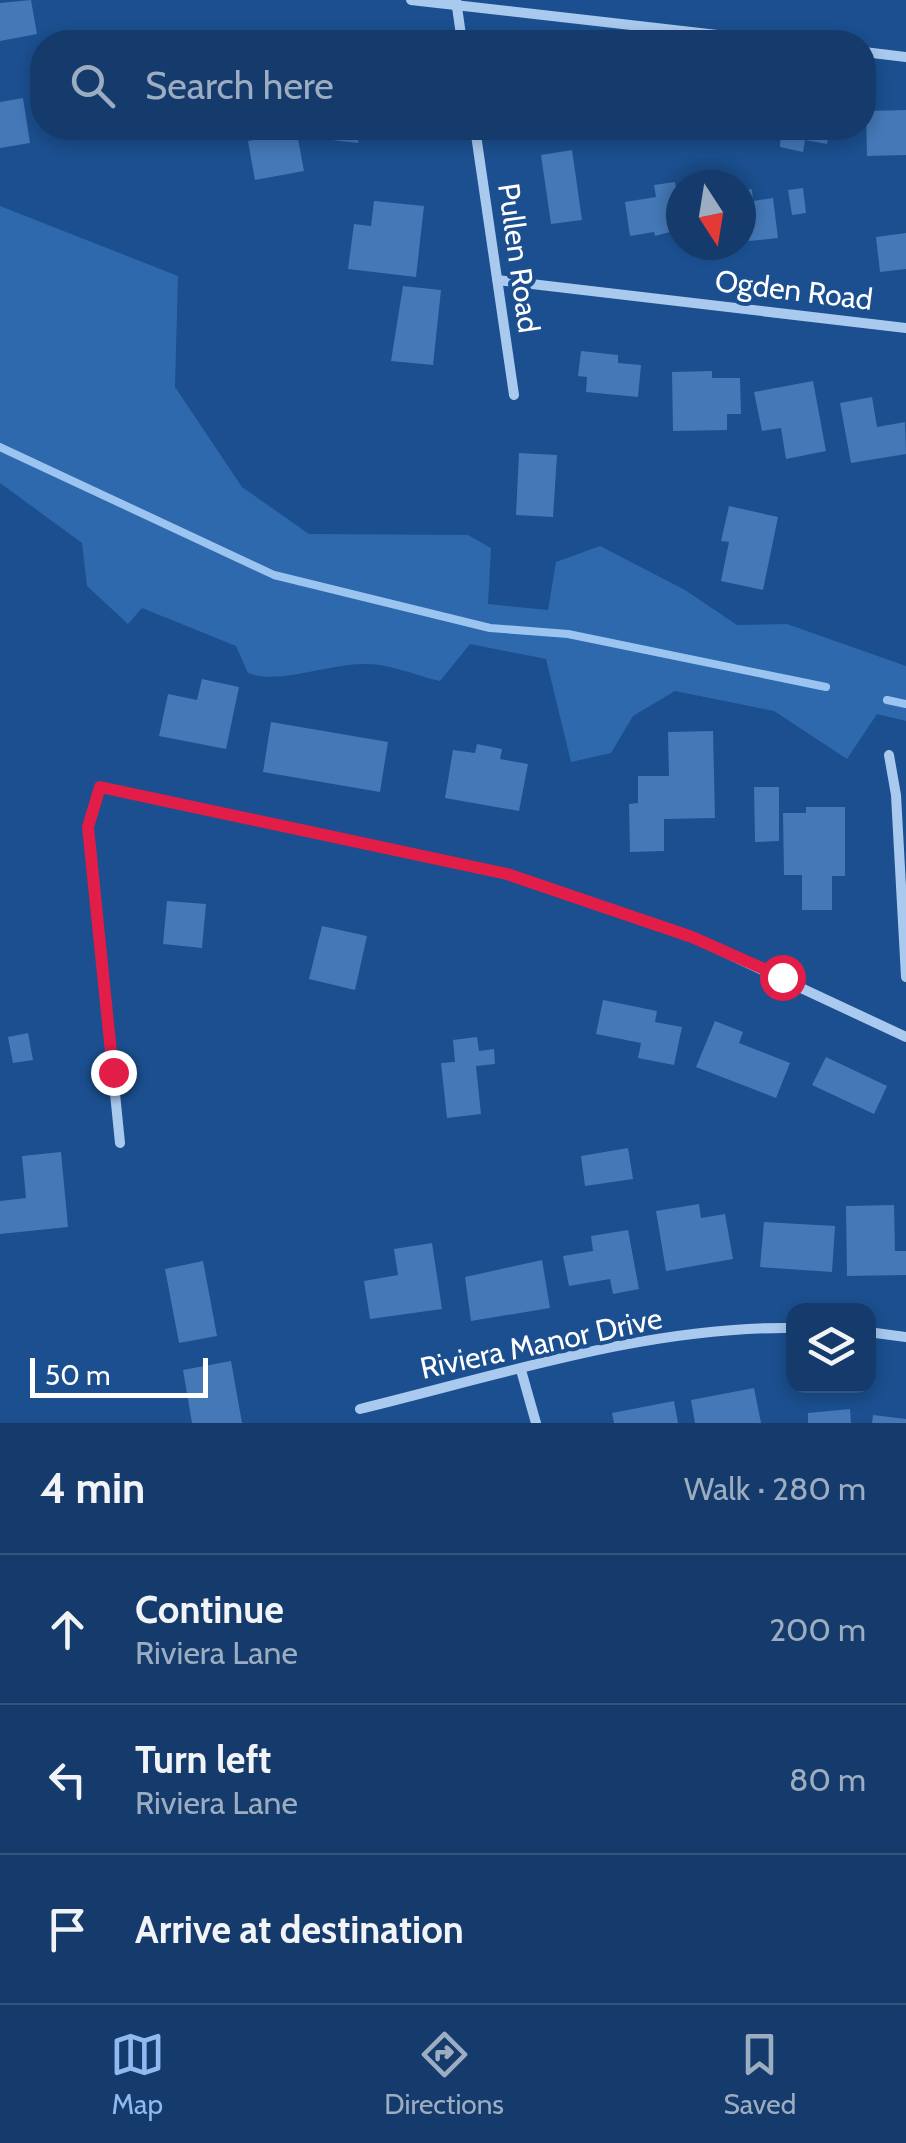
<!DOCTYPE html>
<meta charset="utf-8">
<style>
:root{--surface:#143b6b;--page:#1d4271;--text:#f1f3f6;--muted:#9dadc1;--line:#33557e;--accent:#90b9f0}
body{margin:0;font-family:Cabin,sans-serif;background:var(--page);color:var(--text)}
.controls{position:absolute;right:30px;bottom:30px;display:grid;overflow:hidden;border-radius:20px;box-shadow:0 5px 15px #0003}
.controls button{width:90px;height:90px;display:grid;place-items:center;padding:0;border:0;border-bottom:2px solid var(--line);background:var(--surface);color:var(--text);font:50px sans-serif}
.compass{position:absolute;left:666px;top:170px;width:90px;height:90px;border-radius:50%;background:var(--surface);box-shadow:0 5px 15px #0003;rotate:168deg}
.scale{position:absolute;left:30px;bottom:25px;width:178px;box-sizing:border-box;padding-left:10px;border:5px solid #fff;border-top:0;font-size:28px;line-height:35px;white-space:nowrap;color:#fff;-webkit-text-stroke:8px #1b4f8f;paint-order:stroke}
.stop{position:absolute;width:30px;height:30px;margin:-22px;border:8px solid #e11d48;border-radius:50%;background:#fff}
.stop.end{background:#e11d48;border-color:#fff;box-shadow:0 2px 10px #0008}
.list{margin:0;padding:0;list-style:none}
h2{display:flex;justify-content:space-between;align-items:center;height:130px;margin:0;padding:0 40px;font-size:42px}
h2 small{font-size:32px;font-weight:400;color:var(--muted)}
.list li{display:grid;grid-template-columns:65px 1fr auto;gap:30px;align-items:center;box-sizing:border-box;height:150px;padding:0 40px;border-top:2px solid var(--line)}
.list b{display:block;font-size:38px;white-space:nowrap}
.list p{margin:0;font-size:32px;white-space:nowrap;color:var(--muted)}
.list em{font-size:32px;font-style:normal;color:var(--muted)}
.icon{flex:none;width:55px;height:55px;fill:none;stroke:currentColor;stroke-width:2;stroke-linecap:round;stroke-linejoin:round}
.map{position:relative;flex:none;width:906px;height:1423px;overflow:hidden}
.search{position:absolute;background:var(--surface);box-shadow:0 5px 15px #0003;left:30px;right:30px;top:30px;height:110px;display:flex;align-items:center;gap:25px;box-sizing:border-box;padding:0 35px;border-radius:40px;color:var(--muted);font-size:38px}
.sheet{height:580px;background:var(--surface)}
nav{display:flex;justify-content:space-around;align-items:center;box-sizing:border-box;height:140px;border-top:2px solid var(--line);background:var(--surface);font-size:28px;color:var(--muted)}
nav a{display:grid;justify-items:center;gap:5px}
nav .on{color:var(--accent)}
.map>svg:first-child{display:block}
.green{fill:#2e69ad}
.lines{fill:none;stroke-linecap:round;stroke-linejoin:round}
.stream{stroke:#9cc4f0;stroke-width:8}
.building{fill:#4478b7}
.minor{stroke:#a9c9ee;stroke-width:10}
.route{stroke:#e11d48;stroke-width:12}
.labels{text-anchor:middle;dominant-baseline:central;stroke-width:8;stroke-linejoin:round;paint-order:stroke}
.street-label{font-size:30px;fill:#fff;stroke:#1b4f8f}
</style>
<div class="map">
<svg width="906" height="1423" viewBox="0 0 906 1423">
<rect width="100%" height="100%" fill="#1b4f8f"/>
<path class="green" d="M0,206L178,276L175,387L242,487L309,534L468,535L491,548L488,604L548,610L556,562L600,546L685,590L737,625L787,624L906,666V721L877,714L847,759L774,711L675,691L633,716L611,753L571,762L546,659L470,644L440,681C417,676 388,663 364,664C328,664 278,685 248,673L236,646L142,608L128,624L87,586L82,543L0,483Z"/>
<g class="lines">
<path class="stream" d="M0,447L274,575L490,628L568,634L826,687
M887,700L906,704"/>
</g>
<path class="building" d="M31,0L37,34L0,41V3Z
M23,98L30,143L0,148V102Z
M906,110V155L867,156L866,111Z
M76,128H91L92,133L77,136Z
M266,128H296L304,171L255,180L248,141L268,137Z
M333,128H359L358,143L332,140Z
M640,128H682V130L642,136Z
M705,128H725L724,139L704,137Z
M781,128H830L827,144L805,140L803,152L780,147Z
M572,150L582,220L551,224L541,155Z
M675,182L677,194H681V229L655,236L654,232L630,236L625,202L656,197L654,185Z
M803,188L806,213L792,215L788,190Z
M752,189L753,201L773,198L778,238L749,241L748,234L741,235V191Z
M374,201L424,206L416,277L348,269L354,224L371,226Z
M906,233V269L880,272L876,237Z
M403,286L441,290L433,365L391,361Z
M581,351L618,355V363L641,365L638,397L586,392L587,377L578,376Z
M712,371V378H740L741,414H727V430L673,431L672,372Z
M813,381L826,451L786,459L781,428L762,431L754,392Z
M872,397L877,427L905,422L906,454L851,463L840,403Z
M519,453L557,455L553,517L516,515Z
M729,506L778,517L763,590L721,581L729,542L721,541Z
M202,679L239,687L226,749L159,736L168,694L197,700Z
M271,722L388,742L380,792L263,772Z
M713,731L715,818L664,819V851L630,852L629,804L638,803V776H669L668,732Z
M477,744L502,749L500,759L528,764L519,811L445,798L453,750L475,753Z
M754,787H779V841L755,842Z
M806,807H845V876H832V910H802V875H784L783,813H806Z
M167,901L206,904L202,948L163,944Z
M322,926L367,936L355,990L309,979Z
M603,1000L657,1011L655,1022L682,1027L674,1065L638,1058L641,1043L596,1034Z
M715,1021L743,1032L739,1043L790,1063L776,1098L696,1067Z
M28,1033L33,1060L13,1063L8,1037Z
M477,1037L479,1051L494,1049L495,1064L476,1066L481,1114L447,1118L441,1063L455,1062L453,1040Z
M826,1057L887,1086L874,1114L812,1085Z
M628,1148L633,1179L585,1186L581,1156Z
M61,1152L68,1227L0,1234V1201L26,1198L22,1156Z
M699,1204L701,1218L725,1214L733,1259L666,1271L656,1211Z
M894,1205L895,1251H906V1275L847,1276L846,1206Z
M764,1222L835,1226L832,1272L760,1267Z
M628,1230L639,1289L613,1294L610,1279L569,1286L563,1256L593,1251L591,1236Z
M432,1243L442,1309L370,1319L364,1281L398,1275L394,1249Z
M542,1260L550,1308L471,1321L465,1277Z
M203,1261L217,1336L179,1343L165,1269Z
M231,1361L242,1423H192L183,1370Z
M754,1388L761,1423H695L691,1400Z
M674,1401L678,1423H614L612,1413Z
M850,1409L851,1423H808V1413Z
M873,1415L906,1419V1423H872Z"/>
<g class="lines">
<path class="minor" d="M411,0L779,42
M456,0L462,42
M864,52L906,57
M475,128L514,395
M497,280L906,328
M889,755L896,795L906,977
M120,1143L88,827L100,787L507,874L692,937L906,1037
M868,1332L906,1337
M521,1370L536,1423
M360,1409C500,1375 648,1326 794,1328"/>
</g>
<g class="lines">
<path class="route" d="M113,1072L88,827L100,787L507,874L692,937L782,977"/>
</g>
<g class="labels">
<g class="street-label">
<text transform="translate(519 258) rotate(82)">Pullen Road</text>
<text transform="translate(794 290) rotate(7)">Ogden Road</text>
<text transform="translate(541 1343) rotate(-12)">Riviera Manor Drive</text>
</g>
</g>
</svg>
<div class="controls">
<button><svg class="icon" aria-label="layers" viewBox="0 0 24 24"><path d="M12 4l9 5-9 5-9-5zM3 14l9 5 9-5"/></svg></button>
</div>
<svg class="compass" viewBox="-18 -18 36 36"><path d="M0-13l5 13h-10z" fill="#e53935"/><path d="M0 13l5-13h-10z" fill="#9dadc1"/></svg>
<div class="scale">50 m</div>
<div class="stop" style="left:782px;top:977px"></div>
<div class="stop end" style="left:113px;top:1072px"></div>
<div class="search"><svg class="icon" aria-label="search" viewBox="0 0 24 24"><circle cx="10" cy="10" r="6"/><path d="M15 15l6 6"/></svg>Search here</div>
</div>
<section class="sheet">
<h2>4 min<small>Walk · 280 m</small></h2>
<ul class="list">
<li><svg class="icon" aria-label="ahead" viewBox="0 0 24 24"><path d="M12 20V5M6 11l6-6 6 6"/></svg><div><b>Continue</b><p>Riviera Lane</p></div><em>200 m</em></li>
<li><svg class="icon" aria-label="left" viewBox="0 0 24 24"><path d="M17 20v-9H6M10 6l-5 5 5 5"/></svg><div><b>Turn left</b><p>Riviera Lane</p></div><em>80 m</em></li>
<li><svg class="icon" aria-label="arrive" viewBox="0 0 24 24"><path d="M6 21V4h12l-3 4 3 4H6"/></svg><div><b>Arrive at destination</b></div></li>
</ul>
</section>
<nav>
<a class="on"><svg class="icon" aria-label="map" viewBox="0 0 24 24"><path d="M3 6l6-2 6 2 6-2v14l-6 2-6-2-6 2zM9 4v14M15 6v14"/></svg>Map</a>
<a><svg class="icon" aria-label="directions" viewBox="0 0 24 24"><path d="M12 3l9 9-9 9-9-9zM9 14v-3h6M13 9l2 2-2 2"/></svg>Directions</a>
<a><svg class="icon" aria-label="saved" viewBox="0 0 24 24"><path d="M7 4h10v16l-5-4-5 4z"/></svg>Saved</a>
</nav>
